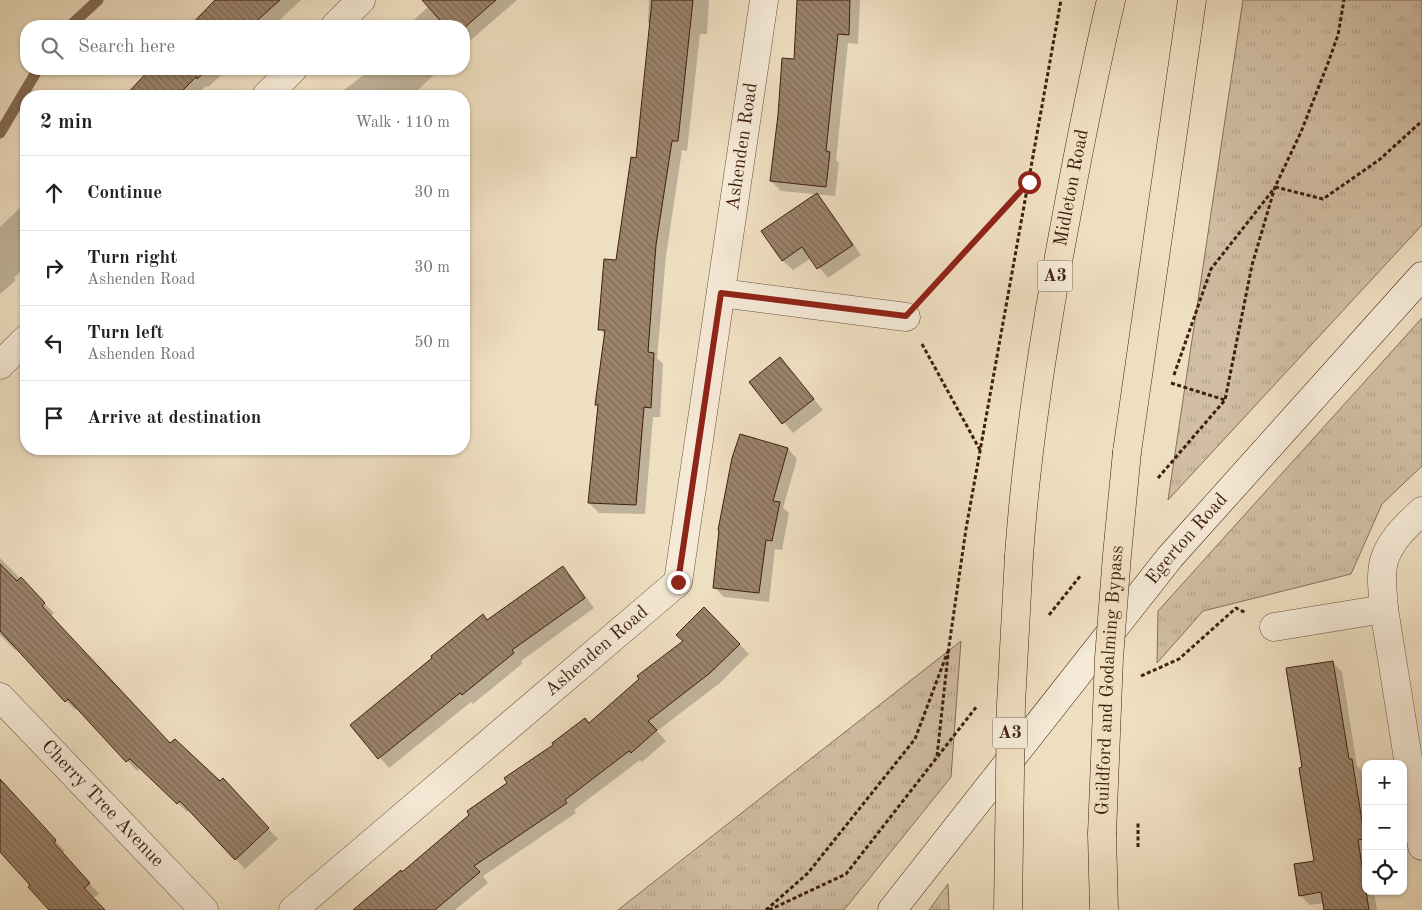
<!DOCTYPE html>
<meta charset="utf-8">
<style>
:root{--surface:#fff;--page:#f6f6f6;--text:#222;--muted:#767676;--line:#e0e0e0}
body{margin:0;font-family:"Old Standard TT",serif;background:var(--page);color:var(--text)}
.controls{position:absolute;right:15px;bottom:15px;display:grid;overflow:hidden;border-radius:10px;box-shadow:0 1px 4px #0004}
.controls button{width:45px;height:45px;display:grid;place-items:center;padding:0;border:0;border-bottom:1px solid var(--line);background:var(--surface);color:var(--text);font:25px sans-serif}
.stop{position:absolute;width:15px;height:15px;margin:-11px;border:4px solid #8f2418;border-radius:50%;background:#fff}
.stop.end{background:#8f2418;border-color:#fff;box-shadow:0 1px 5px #0008}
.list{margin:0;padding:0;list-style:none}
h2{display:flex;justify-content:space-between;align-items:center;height:65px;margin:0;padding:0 20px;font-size:21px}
h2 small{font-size:16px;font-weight:400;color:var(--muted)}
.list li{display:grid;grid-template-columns:32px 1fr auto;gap:15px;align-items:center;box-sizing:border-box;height:75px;padding:0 20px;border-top:1px solid var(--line)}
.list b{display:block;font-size:19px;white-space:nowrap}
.list p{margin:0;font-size:16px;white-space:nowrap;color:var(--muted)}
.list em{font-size:16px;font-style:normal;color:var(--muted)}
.icon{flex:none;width:28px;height:28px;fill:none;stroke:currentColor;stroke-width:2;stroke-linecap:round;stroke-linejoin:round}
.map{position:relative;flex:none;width:1422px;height:910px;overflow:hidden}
.search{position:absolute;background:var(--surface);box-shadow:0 1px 4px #0004;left:20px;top:20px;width:450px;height:55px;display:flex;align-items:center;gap:12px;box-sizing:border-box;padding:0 18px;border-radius:20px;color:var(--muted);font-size:19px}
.panel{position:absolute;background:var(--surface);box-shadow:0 1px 4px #0004;left:20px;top:90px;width:450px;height:365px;border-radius:20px}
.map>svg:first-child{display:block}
.grass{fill:url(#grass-tufts);stroke:#886e59}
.shadow{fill:#0003}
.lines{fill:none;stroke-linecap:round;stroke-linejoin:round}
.stream{stroke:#856b55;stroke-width:11}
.building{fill:url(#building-back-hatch);stroke:#3f1f0f}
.street-casing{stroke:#6b4f3c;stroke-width:29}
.secondary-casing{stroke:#3f1f0f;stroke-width:29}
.highway-casing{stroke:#3f1f0f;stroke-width:29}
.path{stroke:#3f1f0f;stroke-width:3;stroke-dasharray:4 2.5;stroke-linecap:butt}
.street{stroke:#f5ead7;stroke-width:28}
.secondary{stroke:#f5ead7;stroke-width:28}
.highway{stroke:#efdfc1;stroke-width:28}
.highway-bridge-casing{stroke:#3f1f0f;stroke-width:29;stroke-linecap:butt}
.highway-bridge{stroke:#efdfc1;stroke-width:28}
.route{stroke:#8f2418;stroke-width:6}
.labels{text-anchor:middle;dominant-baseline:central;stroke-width:5;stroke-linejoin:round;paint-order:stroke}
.shield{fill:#f5ead7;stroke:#765c4b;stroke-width:1}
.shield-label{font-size:18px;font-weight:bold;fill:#3f1f0f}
.street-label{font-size:19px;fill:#3f1f0f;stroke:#f5ead7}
</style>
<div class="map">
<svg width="1422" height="910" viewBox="0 0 1422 910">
<defs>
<pattern id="grass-tufts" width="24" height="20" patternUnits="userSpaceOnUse" patternTransform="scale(1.25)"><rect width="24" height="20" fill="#d1bea3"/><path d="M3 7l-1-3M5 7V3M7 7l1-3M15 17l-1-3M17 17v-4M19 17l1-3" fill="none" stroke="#b4a38b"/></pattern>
<pattern id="building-back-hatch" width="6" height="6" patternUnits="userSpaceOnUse" patternTransform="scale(1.25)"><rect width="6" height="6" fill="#9b836c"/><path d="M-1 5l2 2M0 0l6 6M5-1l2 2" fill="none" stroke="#806b57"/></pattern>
</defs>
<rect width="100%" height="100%" fill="#efdfc1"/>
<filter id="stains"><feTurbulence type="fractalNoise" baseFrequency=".004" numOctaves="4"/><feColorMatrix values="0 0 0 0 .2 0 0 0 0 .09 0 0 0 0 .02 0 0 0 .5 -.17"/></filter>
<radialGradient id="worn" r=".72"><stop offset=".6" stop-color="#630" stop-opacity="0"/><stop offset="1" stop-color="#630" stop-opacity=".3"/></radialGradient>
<path class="grass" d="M1243,0H1422V225L1168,500Z
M1422,318V466L1382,504L1351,574L1203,611L1157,663L1158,611Z
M961,641L951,777L844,910H618Z
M948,884L949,910H929Z"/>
<path class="shadow" d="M216,0H301L273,26H188Z
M428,0H517L464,46V26H407L429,6Z
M649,0H709L707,34H700L687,151L682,150L666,256L657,358L663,364L660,417H653L645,514L599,513L589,503L599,406L597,404L605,335L600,329L617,261L637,159L651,26L648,22Z
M799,0H860L858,44L848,43L836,160L839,163L835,196L781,191L771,181L795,61Z
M152,69H228L208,87L206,86L196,96H126Z
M362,69H440L418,90L424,96H336L365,74L361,70Z
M817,195L826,205L861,255L828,278L811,258L793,270L783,261L763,232Z
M26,202V266L14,278L16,280L0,294V227Z
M780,359L823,410L793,433L751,383Z
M788,449L797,459L783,508L789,513L782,550L775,549L769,602L724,597L714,587Z
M0,558L54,613L51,616L170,745L220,782L232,789L278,839L245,869L190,810L187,812L140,768L137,771L78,707L75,710L17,648L15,650L0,635Z
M562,568L572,578L594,608L521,661L523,663L473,704L471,702L389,768L352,725Z
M704,609L749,654L720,683L657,731L666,741L642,762L640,760L574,810L576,813L483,876L488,883L455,910H360L402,874L590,724L684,641Z
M1332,662L1342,672L1357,766L1361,770L1366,798V891H1374L1377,910H1324L1323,903L1310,905L1300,895L1316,862L1304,768Z
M0,782L65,851L62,853L99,894L93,898L104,910H50L32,885L0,850Z"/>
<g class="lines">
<path class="stream" d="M70,26L98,0
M0,133L38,69"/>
</g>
<path class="building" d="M215,0H280L251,26H190Z
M422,0H496L464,28V26H445Z
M652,0H693L678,141H672L656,245L648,352L654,353L651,408L644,407L636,505L588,503L598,405H595L605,330H598L604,259L616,260L631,157L636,158Z
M797,0H850L849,35L838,34L826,151L830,152L826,187L770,181L778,115L782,58L794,59Z
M150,69H208L197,79L196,77L177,96H125Z
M817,193L853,245L817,269L802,247L782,261L761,231Z
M780,357L814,399L782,424L749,382Z
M740,434L788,448L773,501L780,502L772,541L766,540L759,593L713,588L719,530H718L732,458Z
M0,564L17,581L21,577L45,603L42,606L170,743L175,739L220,781L223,778L269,828L235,860L180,801L177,804L130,759L126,762L68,699L65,702L0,631Z
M563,566L585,598L512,650L514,653L462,695L460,693L378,759L350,725L432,658L431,656L483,614L487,620Z
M704,607L740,644L710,673L648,721L657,730L631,753L629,751L565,800L567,803L474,866L480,872L435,910H353L401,870L402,872L469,815L467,811L507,783L504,778L553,745L552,743L585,718L589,723L639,679L637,676L683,641L676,635Z
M1333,661L1349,759H1352L1365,839L1358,840L1369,910H1324L1321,892L1299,896L1294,864L1314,861L1299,768L1302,767L1286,668Z
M0,779L56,840L54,843L90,883L84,888L105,910H49L28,887L30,885L0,852Z"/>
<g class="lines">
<g class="street-casing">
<g id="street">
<path d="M335,26L361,0"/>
<path d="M266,96L293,69"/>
<path d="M721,293L906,317"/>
<path d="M0,365L26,339"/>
<path d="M1384,609C1383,594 1380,576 1384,561C1390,540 1407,525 1422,511"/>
<path d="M1274,627L1384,609L1422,846"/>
<path id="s1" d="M0,697L204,910"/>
<path id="s2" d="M293,910L678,582L764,0"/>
</g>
</g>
<g class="secondary-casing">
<g id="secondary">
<path id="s3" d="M892,910L1170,557L1422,276"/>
</g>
</g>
<g class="highway-casing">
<g id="highway">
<path d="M1127,452L1192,0"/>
<path id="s4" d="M1019,556C1027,439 1046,323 1068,208C1081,138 1095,69 1111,0"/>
<path d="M1102,834L1104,910"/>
</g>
</g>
<path class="path" d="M1275,187L1323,199L1379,160L1422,121
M928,293L1028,183
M922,344L980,450
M1174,375L1211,269L1273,190
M1171,383L1225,400
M1158,478L1225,400L1252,265L1275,187L1301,132L1328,63L1338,35L1344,0
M1049,615L1081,575
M1141,676L1179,659L1236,608L1246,613
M937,756L949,646L966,529L1061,0
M1138,847V823
M766,910L808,873L915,739L948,651
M769,910L846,874L977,706"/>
<use href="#street" class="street"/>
<use href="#secondary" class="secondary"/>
<use href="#highway" class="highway"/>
<g class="highway-bridge-casing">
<g id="highway-bridge">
<path id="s5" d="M1102,834L1109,658L1117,555L1127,452"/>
<path d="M1008,910L1011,704L1019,556"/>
</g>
</g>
<use href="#highway-bridge" class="highway-bridge"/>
</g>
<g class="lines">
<path class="route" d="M678,582L721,293L906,316L1029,182"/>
</g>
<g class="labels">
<g class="shield">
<rect x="1037.5" y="260.5" width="35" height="31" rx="4"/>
<rect x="992.5" y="717.5" width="35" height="31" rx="4"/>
</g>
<g class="shield-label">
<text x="1055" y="276">A3</text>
<text x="1010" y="733">A3</text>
</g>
<g class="street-label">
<text stroke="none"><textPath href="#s2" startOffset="946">Ashenden Road</textPath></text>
<text stroke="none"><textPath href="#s4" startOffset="372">Midleton Road</textPath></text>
<text stroke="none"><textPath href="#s3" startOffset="474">Egerton Road</textPath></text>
<text stroke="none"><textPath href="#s2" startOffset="399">Ashenden Road</textPath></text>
<text stroke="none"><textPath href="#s5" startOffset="154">Guildford and Godalming Bypass</textPath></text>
<text stroke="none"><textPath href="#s1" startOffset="148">Cherry Tree Avenue</textPath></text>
</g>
</g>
<rect width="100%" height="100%" filter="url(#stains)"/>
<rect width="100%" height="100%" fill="url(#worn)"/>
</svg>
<div class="controls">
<button>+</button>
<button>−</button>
<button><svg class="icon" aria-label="locate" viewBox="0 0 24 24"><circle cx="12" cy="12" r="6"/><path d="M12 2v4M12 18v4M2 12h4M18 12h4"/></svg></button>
</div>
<div class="stop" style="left:1029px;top:182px"></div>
<div class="stop end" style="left:678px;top:582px"></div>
<div class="search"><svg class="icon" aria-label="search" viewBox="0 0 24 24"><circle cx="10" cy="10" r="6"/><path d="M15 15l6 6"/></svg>Search here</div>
<section class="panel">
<h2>2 min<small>Walk · 110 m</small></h2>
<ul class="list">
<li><svg class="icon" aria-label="ahead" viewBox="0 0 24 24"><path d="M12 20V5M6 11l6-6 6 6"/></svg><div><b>Continue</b></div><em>30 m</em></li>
<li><svg class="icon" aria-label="right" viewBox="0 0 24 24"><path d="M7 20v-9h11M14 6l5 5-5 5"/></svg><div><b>Turn right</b><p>Ashenden Road</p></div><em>30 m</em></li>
<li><svg class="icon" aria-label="left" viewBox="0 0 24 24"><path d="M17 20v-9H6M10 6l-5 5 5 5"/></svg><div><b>Turn left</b><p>Ashenden Road</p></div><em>50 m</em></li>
<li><svg class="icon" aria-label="arrive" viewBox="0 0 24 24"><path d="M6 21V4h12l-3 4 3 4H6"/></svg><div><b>Arrive at destination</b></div></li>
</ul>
</section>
</div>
